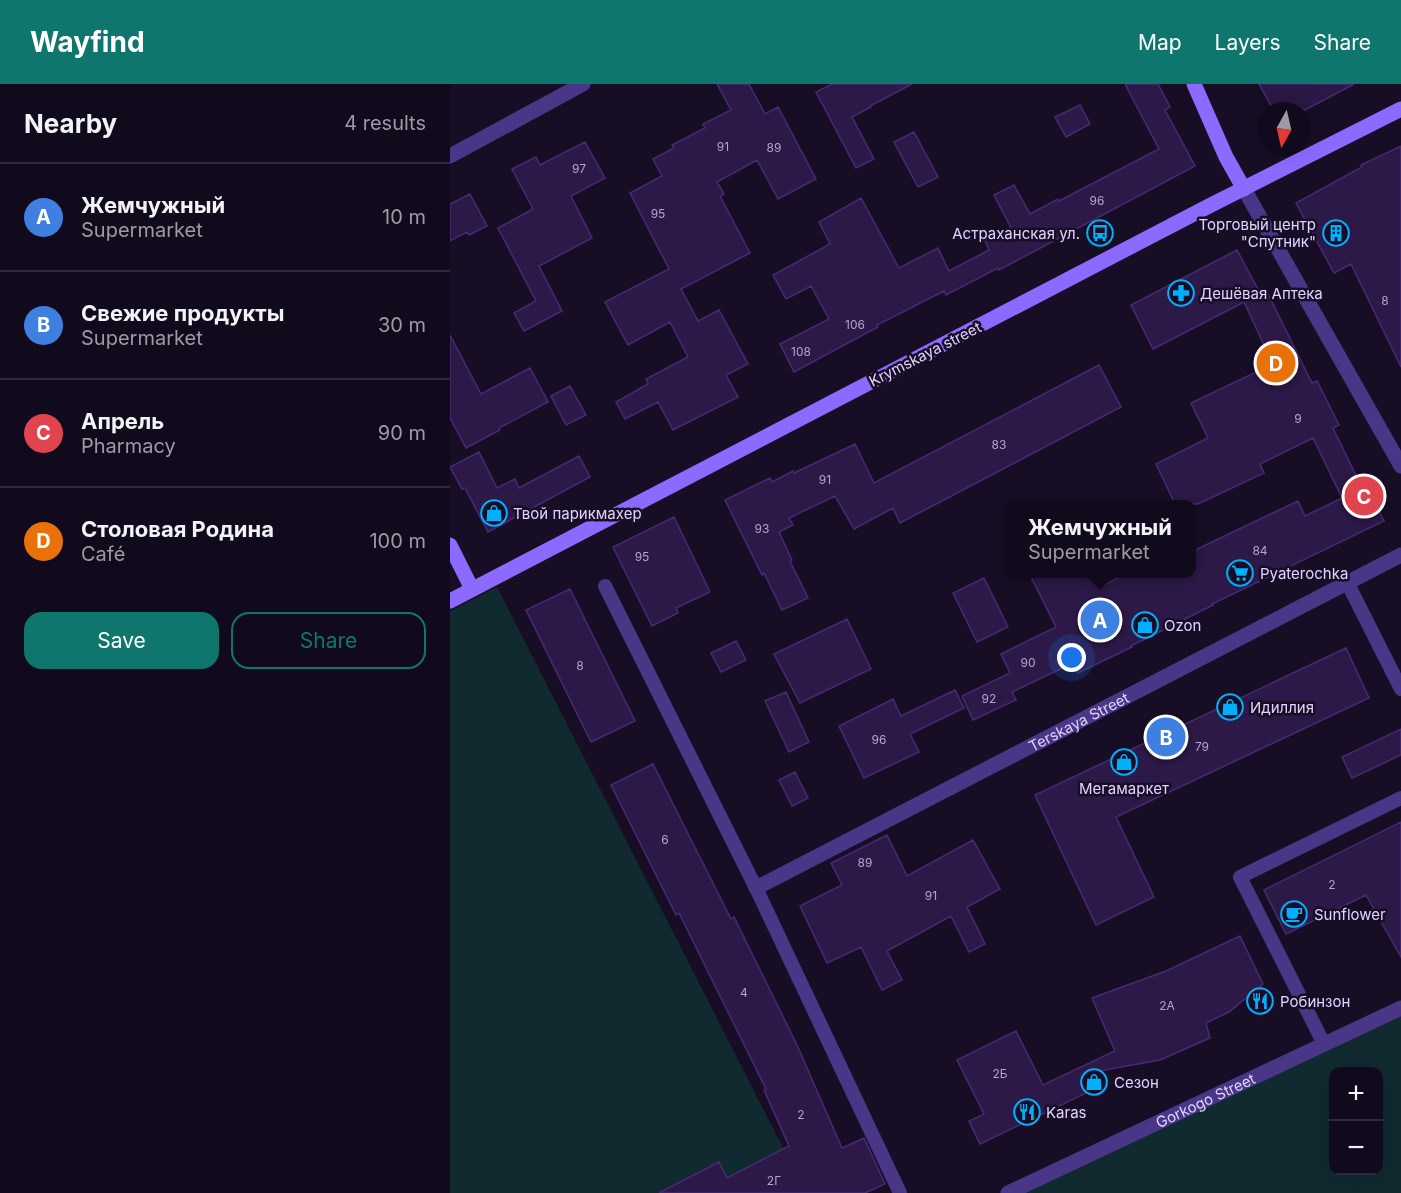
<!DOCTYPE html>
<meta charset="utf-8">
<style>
:root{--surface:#110a1c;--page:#1a1325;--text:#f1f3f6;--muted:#9c9aa3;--line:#302b3b;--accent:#0f766e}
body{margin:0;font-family:Inter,sans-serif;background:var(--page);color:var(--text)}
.controls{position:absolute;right:18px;bottom:18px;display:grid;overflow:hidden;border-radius:12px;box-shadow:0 6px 24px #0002}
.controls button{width:54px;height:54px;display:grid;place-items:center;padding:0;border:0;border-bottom:2px solid var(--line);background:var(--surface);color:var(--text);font:30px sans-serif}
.compass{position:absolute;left:807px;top:18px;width:54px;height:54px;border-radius:50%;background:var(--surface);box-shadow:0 6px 24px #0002;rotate:188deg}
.you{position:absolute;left:622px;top:574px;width:21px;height:21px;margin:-15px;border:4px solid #fff;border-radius:50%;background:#1a73e8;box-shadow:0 0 0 9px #1a73e833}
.badge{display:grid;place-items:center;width:39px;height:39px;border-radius:50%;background:var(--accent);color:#fff;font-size:20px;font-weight:700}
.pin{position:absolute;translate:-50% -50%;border:3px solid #fff;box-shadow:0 2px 6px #0006}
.popup{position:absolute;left:554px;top:416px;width:192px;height:78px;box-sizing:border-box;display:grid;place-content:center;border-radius:12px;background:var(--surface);filter:drop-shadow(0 2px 4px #0005);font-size:20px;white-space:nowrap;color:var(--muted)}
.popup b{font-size:22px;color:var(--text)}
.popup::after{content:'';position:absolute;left:50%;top:100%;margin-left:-12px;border:12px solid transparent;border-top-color:var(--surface)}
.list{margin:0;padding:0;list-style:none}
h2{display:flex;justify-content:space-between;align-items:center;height:78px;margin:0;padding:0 24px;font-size:26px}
h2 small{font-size:20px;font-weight:400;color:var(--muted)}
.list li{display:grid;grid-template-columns:39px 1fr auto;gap:18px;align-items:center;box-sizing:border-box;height:108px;padding:0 24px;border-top:2px solid var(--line)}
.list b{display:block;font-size:22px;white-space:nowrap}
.list p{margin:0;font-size:20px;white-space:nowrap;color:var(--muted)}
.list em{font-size:20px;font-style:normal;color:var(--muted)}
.actions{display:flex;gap:12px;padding:18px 24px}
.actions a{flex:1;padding:14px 0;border:2px solid var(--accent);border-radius:18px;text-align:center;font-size:21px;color:var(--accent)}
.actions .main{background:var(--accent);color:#fff}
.map{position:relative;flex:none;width:951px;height:1109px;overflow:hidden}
header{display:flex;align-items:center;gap:36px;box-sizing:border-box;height:84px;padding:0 30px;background:var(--accent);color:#fff}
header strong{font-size:28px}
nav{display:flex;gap:33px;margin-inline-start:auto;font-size:21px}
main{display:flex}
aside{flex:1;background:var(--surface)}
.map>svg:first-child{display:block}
.green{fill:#102a30;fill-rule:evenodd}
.building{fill:#2c1947;stroke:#482a74;stroke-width:1.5}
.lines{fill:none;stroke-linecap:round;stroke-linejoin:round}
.lane{stroke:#4a3687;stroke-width:14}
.street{stroke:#4a3687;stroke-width:15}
.secondary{stroke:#8c69ff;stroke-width:15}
.labels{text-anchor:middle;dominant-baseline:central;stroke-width:5;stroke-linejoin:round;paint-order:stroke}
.number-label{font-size:12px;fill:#b4a4d1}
.poi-label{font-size:15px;fill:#e1d2ff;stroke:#170e26;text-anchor:start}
.street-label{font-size:15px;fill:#e1d2ff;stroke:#170e26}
</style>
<header>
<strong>Wayfind</strong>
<nav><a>Map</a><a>Layers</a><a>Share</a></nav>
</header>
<main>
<aside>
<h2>Nearby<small>4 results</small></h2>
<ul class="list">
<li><span class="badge" style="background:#3f7fe0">A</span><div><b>Жемчужный</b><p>Supermarket</p></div><em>10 m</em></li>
<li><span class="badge" style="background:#3f7fe0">B</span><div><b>Свежие продукты</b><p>Supermarket</p></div><em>30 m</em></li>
<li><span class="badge" style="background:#e0444e">C</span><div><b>Апрель</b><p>Pharmacy</p></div><em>90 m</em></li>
<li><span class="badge" style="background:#e8710a">D</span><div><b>Столовая Родина</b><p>Café</p></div><em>100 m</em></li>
</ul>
<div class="actions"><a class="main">Save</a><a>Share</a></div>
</aside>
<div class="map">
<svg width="951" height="1109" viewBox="0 0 951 1109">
<rect width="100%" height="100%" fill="#170e26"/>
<path class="green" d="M47,503L356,1109H0V527Z
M951,924V1109H558ZM884,988H928V1086H884Z"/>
<path class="building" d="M267,0H299L315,30L328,23L366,95L328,115L307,76L267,98L274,110L270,112L300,169L231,205L248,237L269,226L298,280L276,291L288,313L223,346L208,318L175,335L166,318L198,300L196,295L238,273L220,238L178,261L155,218L219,185L180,109L212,92L203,75L224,64L222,61L255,44L253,40L281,26Z
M382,0H462L420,22L421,23L402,33L424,75L406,84L366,8Z
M675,0H708L720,23L715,26L745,82L549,186L548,184L496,211L494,207L427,241L428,243L344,288L330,260L379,235L361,202L336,215L323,191L380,160L369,138L411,114L449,184L488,164L499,187L539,166L535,157L561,144L544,111L564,101L580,130L608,115L609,117L709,65Z
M809,0H904L853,27H824Z
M630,21L640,40L616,53L605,33Z
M464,48L488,93L468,103L444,58Z
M135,58L155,94L121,112L142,154L89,182L112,227L74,247L64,229L86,217L48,144L83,125L62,85L86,73L90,81Z
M951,62V283L901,180L884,189L846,119L912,83L911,81Z
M20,110L37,142L19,151L17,148L0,157V120Z
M787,166L812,213L818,210L862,299L867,297L889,341L883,344L912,404L916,402L934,437L762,520L763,521L681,562L682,563L628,589L623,579L562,608L566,616L523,636L512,612L560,589L551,570L606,543L579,489H646L652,502L678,489H741V468L848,417L855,432L892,414L863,354L810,380L814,389L748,420H725L706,380L758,354L741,319L819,282L810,263L814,261L794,218L703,265L681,221Z
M0,251L31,310L80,284L98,318L49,344L50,346L16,364L0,334Z
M649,281L671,323L450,439L443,424L404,445L385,412L339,434L343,441L329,448L342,476L340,477L358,514L332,526L314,489L312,491L275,416L320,394L322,398L343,387L344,389L405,360L424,399Z
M120,302L136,331L116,341L101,312Z
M29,368L47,404L65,395L69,404L129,372L140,393L38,448L15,404L12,405L0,383Z
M224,433L260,508L226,524L228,529L202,542L163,463Z
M534,494L558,543L527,558L503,509Z
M120,505L185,637L141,658L76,526Z
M397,535L421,585L350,619L324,570Z
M286,557L296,576L271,588L261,569Z
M896,564L919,614L666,733L704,813L646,841L585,711Z
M505,606L514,624L460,650L469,668L414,694L389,642L443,615L451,632Z
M336,608L359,658L339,668L315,617Z
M951,645V671L902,694L892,673Z
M203,680L281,835L284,833L347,961L392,1064L414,1054L435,1100L415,1109H209L269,1078L277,1094L339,1062L314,1006L316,1005L229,829L226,831L161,701Z
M345,688L358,714L342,722L329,696Z
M951,738V873L916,811L836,850L814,806Z
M437,751L457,792L523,756L550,805L517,823L535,860L519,868L501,832L437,867L452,896L432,906L411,863L377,879L350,822L392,801L381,779Z
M790,852L813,900L779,928L756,939L760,954L710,976L649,987L655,1000L530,1060L519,1037L534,1030L507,976L566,947L593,1001L665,967L642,914L716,887Z"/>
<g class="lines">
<path class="lane" d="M897,498L951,605
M155,502L306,804L450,1109
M874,960L790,793L951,714"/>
<g class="street">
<path d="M0,72L133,0"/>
<path d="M794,105L951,382"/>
<path id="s1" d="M306,804L951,471"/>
<path id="s2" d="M558,1109L951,924"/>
</g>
<path class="secondary" d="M744,0L776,73L794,105
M0,461L22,505
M0,517L759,122L951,25"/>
</g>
<defs>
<g id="bus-ring" transform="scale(1.35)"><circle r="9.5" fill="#170e26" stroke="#00b0fd" stroke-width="1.5"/><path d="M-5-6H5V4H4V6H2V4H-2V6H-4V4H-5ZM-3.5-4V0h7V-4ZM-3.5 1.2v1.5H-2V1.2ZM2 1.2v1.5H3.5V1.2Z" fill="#00b0fd"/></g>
<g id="building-ring" transform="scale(1.35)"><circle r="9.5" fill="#170e26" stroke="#00b0fd" stroke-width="1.5"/><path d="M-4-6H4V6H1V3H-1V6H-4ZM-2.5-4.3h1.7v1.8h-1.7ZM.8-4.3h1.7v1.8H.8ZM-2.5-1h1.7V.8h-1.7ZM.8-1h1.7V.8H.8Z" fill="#00b0fd"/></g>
<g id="pharmacy-ring" transform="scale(1.35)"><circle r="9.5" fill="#170e26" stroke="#00b0fd" stroke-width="1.5"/><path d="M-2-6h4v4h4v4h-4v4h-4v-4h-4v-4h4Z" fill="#00b0fd"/></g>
<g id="shop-ring" transform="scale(1.35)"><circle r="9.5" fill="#170e26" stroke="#00b0fd" stroke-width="1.5"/><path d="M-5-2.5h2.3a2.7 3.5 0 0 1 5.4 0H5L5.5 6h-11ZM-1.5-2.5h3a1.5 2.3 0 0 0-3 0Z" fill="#00b0fd"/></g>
<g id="supermarket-ring" transform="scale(1.35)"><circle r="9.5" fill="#170e26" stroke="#00b0fd" stroke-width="1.5"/><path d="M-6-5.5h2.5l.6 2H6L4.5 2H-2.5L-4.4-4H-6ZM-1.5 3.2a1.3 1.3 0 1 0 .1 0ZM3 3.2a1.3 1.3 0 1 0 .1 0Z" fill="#00b0fd"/></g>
<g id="cafe-ring" transform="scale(1.35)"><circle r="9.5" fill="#170e26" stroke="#00b0fd" stroke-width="1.5"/><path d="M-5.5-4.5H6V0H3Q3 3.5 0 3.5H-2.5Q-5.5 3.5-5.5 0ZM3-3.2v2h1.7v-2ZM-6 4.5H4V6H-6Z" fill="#00b0fd"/></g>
<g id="restaurant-ring" transform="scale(1.35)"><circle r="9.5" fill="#170e26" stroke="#00b0fd" stroke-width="1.5"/><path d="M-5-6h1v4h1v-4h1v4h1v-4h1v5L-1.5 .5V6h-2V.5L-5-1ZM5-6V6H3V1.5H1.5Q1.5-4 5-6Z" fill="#00b0fd"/></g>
</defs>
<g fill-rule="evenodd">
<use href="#bus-ring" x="650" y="149"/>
<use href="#building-ring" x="886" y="149"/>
<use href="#pharmacy-ring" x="731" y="209"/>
<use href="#shop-ring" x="44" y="429"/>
<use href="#supermarket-ring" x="790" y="489"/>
<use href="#shop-ring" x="695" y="541"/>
<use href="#shop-ring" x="780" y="623"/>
<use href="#shop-ring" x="674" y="678"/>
<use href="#cafe-ring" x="844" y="830"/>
<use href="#restaurant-ring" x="810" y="917"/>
<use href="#shop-ring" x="644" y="998"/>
<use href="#restaurant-ring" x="577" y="1028"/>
</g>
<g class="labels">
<g class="number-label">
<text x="273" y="62">91</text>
<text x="324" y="63">89</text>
<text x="129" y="84">97</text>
<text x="647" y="116">96</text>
<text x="208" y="129">95</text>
<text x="935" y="216">8</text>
<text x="405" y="240">106</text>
<text x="351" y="267">108</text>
<text x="848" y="334">9</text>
<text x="549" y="360">83</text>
<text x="375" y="395">91</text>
<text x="312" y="444">93</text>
<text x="810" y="466">84</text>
<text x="192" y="472">95</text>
<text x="578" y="578">90</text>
<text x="130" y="581">8</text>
<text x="539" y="614">92</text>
<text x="429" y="655">96</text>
<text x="752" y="662">79</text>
<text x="215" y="755">6</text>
<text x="415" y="778">89</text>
<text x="882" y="800">2</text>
<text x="481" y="811">91</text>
<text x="294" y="908">4</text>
<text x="717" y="921">2А</text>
<text x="550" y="989">2Б</text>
<text x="351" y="1030">2</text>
<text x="324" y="1096">2Г</text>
</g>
<g class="poi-label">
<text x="866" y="140" text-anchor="end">Торговый центр<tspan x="866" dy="17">"Спутник"</tspan></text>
<text x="630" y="149" text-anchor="end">Астраханская ул.</text>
<text x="750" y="209">Дешёвая Аптека</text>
<text x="63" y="429">Твой парикмахер</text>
<text x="810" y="489">Pyaterochka</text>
<text x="714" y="541">Ozon</text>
<text x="800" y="623">Идиллия</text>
<text x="674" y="704" text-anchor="middle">Мегамаркет</text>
<text x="864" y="830">Sunflower</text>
<text x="830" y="917">Робинзон</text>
<text x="664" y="998">Сезон</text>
<text x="596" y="1028">Karas</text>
</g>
<g class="street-label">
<text transform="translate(475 270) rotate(-27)">Krymskaya street</text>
<text stroke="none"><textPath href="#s1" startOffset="363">Terskaya Street</textPath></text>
<text stroke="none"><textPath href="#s2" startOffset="218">Gorkogo Street</textPath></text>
</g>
</g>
</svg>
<div class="controls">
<button>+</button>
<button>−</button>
</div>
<svg class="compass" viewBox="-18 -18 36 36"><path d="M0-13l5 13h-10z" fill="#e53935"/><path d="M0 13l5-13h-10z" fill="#9c9aa3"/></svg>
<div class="you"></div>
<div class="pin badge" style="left:650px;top:536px;background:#3f7fe0">A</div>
<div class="popup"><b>Жемчужный</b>Supermarket</div>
<div class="pin badge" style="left:716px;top:653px;background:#3f7fe0">B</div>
<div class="pin badge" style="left:914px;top:412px;background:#e0444e">C</div>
<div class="pin badge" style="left:826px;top:279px;background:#e8710a">D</div>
</div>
</main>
